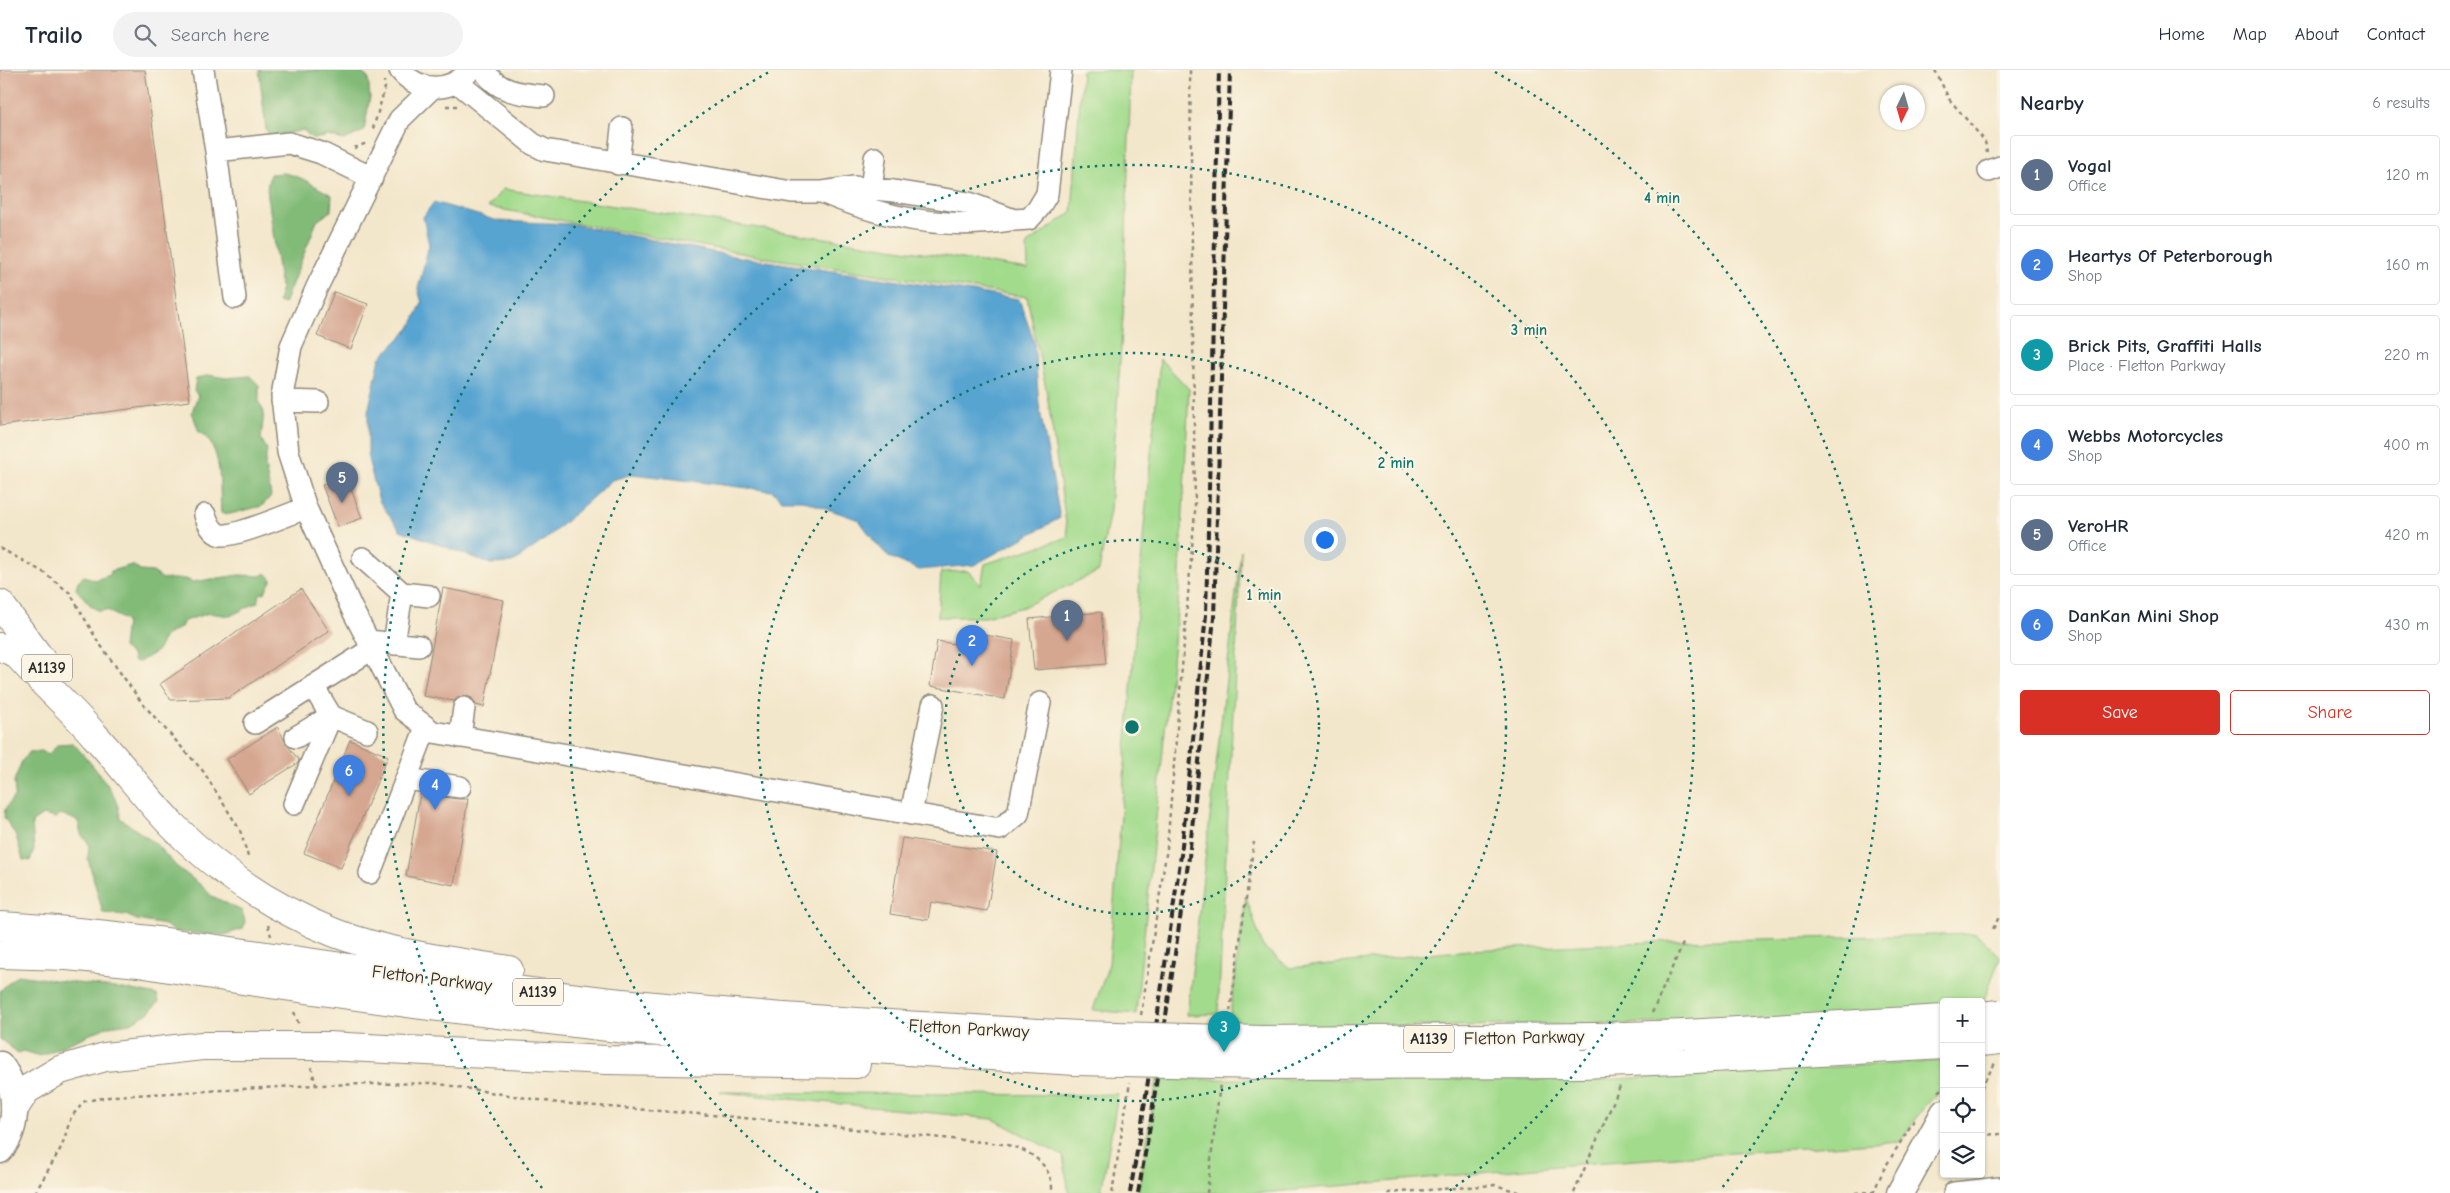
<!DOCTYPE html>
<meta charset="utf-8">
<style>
:root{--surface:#fff;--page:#f2f2f3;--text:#1f2937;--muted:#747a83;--line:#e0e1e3;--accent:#d93025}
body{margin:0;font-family:"Comic Neue",sans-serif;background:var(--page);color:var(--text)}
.controls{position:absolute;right:15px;bottom:15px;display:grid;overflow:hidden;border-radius:5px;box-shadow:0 1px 4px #0004}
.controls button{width:45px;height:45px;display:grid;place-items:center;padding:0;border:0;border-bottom:1px solid var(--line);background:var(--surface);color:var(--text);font:25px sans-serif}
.compass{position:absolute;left:1880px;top:15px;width:45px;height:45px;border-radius:50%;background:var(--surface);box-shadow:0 1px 4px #0004;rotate:185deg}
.you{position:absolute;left:1324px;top:469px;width:18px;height:18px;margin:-12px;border:4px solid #fff;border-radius:50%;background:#1a73e8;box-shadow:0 0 0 8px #1a73e833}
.badge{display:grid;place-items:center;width:32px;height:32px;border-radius:50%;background:var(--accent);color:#fff;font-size:16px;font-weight:700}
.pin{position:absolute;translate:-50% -41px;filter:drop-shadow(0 1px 2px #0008)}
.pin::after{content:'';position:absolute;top:26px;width:18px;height:15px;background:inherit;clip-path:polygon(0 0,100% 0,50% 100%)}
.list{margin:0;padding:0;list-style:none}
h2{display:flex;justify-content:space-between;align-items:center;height:65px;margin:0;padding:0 20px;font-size:21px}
h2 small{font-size:16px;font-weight:400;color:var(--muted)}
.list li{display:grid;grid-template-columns:32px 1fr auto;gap:15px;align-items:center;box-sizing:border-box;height:80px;margin:0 10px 10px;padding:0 10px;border:1px solid var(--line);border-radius:5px}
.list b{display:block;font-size:19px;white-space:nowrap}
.list p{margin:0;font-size:16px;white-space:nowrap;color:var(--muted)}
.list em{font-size:16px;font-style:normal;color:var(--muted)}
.actions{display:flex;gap:10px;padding:15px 20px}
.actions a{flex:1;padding:11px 0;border:1px solid var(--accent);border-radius:5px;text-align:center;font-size:18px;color:var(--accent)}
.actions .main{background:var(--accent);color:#fff}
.icon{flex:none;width:28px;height:28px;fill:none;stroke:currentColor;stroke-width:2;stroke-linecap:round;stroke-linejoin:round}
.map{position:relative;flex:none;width:2000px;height:1123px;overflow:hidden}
header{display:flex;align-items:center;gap:30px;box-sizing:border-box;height:70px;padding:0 25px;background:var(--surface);border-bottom:1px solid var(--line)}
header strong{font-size:24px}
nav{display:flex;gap:28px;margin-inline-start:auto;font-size:18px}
.search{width:350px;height:45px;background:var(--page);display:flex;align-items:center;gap:12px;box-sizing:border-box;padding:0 18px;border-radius:28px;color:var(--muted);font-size:19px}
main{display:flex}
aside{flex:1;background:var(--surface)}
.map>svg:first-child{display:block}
.green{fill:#a3db8d;stroke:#67835c}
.forest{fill:#82bb78;stroke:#567352}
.water{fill:#58a4d1;stroke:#42687e}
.building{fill:#d5a690}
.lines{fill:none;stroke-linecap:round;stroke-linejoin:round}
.minor-casing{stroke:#8f897b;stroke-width:24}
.major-casing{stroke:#8f897b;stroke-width:29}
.highway-casing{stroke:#8f897b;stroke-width:30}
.path{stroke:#8f897b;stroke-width:2.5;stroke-dasharray:4 4;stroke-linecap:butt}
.minor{stroke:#fff;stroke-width:21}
.major{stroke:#fff;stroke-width:26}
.highway{stroke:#fff;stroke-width:28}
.rail{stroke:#2b2b2b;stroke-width:4;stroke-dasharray:8 4;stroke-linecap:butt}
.highway-bridge-casing{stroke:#8f897b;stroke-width:30;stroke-linecap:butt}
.highway-bridge{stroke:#fff;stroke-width:28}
.ring{fill:none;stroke:#0f766e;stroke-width:2.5;stroke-dasharray:2.5 5}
.labels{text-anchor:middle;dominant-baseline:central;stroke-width:4;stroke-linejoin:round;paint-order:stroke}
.shield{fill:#fcf5e5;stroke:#6a6863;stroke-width:1}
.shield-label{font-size:16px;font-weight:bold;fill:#2b2b2b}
.street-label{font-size:18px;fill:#2b2b2b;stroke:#fcf5e5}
.centre{fill:#0f766e;stroke:#fcf5e5;stroke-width:2.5}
.ring-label{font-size:15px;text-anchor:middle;font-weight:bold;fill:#0f766e;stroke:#fcf5e5;stroke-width:4;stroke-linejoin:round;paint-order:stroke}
</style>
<header>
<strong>Trailo</strong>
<div class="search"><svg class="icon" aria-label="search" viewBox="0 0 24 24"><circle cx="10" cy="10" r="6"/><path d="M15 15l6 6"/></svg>Search here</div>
<nav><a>Home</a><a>Map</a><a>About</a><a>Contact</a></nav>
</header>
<main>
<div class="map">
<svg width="2000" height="1123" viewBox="0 0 2000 1123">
<rect width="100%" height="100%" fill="#fcf5e5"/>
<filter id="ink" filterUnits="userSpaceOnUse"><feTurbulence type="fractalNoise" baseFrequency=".02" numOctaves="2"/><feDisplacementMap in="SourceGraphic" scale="10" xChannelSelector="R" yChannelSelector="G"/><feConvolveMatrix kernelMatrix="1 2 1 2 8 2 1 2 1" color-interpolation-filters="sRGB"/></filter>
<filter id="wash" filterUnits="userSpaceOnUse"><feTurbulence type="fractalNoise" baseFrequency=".0096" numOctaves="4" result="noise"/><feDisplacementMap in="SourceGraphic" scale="20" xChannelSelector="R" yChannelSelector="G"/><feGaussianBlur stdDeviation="1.12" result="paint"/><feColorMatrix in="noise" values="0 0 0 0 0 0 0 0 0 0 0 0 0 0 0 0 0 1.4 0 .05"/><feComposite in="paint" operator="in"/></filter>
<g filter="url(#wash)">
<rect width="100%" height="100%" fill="#f3e7cb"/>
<path class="green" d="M1082,0H1131L1124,232L1110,440L1099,501L1023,537L985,547H938L941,502L968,501L981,515L985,494L1068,467L1047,324L1027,227L762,187L488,137L503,119L1028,199L1027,174L1072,142Z
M1160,289L1189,319L1179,523L1136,944L1093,940L1109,894L1144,457Z
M1241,481L1218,944L1187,945Z
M1246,827L1263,877L1290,898L1469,880L1674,871L1977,864L2000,887L1982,935L1981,932H1944V939L1746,952L1228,959Z
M1944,991V1016L1921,1041L1901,1071L1579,1094L1263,1123H1138L1157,1009H1615Z
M720,1022L1070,1025L1118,1024L1101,1123H1069L1063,1086L993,1049Z"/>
<path class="forest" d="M259,0H358L368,8L370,27L364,61L344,70L329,66L313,69L303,60L272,67L266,60Z
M284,103C305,107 313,116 332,125L331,141L317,151L284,234L278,232L281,220L267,119L270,104Z
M209,305L226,308L250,306L259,315V333L264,342L261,369L267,379L265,396L271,426L262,436L226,445L221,443C219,418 224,376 199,362L192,342L198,325L194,321L196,309Z
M128,496H134L140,501L153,502L163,509H186L192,512L239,505L260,506L266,503L272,509L265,522L259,525L258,532L230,546L209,543L184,551L181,557L165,566L157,581L139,592L133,591L132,585L123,578L126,551L107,540L100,541L92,537L76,519L78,511L84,506L95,510L110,505L111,501Z
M73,673C89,692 119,721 120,748L156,774L176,796L202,816L212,826L242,841L245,851L243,859L224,865L176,862L165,855L137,850L126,845L103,843L88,789L89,774L81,764L78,751L61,744L55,748L43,745L32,752L34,780L30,791L23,790L16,766L4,747L5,739L15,725L14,711L22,691L29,682L42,681L48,685L58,674Z
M17,905L138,921L157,925L159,932L148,943L131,953L109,956L40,986L24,981L18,983L0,969V921Z"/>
<path class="water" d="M434,132L498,151L572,154L733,186L1019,229L1034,271L1039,335L1060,448L974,495L919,500L889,487L874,471L859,450L802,430H782L772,421L633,404L612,410L546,469L512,493L491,494L400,460L379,431L368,389V342L380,288L410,258L422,233L418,219L429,175L423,147Z"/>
<g id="blocks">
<path class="building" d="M0,0H145L190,331L0,356Z
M334,222L368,234L351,279L317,266Z
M346,406L362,448L338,457L322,415Z
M443,518L504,530L484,637L476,635L472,628L466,626L459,627L454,631L423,626Z
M301,519L329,561L229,628L171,630L160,614Z
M1101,542L1106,594L1034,600L1029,549Z
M968,562L1014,570L1005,629L930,616L937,571L966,576Z
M278,657L286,674L299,690L298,693L249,724L227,689Z
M350,670L388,686L341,798L304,783Z
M420,724L458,729H468L454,815L406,806Z
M902,768L997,782L987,841L931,832L928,850L890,844Z"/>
</g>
</g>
<g filter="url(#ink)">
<use href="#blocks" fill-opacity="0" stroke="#8f897b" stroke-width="1"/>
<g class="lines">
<g class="minor-casing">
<path id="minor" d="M203,0L216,81L289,73L321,83L372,108
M400,0C419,23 451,23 470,0
M484,0C497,22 521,24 544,26
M457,12L533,74L545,80L792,122H822L853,117L894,121L969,133L1014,150L1029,149L1038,139L1047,124L1061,0
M432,18L400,49L317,217L291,276L282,326L288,382L306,438L352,539L404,640L433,662L1000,759L1018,744L1040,633
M216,81L235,228
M618,94L622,58
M1989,101L2000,97
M871,119L875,88
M824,123C883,148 948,160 1011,150
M282,331L318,332
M205,445C208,453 212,463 221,465C236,467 289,444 306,438
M363,488L402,523L429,526
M368,571L419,576
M394,574L402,523
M313,616L331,646L367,661
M255,653L372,579
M296,667L331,646
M460,667L464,638
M406,709L460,717
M294,734L331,646
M911,744L933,635
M370,803L426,657
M1954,1123L2000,1118"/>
</g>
<g class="major-casing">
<path id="major" d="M0,995C19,1019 19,1057 0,1080
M1900,1123L1944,1043"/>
</g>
<g class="highway-casing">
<path id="highway" d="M0,534L45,595
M0,577L16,583C41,612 70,637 95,666C122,695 146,729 174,757C220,803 275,839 335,863C390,884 450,891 509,900
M0,856C147,864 292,892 438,910C506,918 575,929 644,935C788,949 933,957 1079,965
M0,884L67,886L139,893L249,911L421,935L634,960L857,978L1076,991
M1685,964L1944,949
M1262,970L1595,967
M1677,990L1944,975
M1261,995L1581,994
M15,1037L26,1020L60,1000L105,987L202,976H327L606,990L856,994"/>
</g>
<path class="path" d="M1935,0L1949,29L1985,71L1987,83
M446,36H457
M373,59L385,18L384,11
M354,78L367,73
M0,478L43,502L70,523L97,570L142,633L203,701L240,760L249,790
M268,855L271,866
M1993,859L2000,845
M294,942L299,955
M1652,943L1684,871
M1141,945L1167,778L1195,441L1190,0
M1229,949L1254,772
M311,997L316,1015
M1981,1018L1996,991
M1938,1022L1944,1016
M1981,1065L2000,1064
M35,1123L62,1076L71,1047L85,1031L115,1026L316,1015L433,1013L558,1033L724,1046L1002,1074C1027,1078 1054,1094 1052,1123
M1112,1123L1130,1012
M1207,1123L1220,1014
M1388,1123L1495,1115L1521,1123
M1574,1123L1621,1014
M1855,1123L1874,1122
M1873,1123L1884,1099L1916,1047"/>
<use href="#minor" class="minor"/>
<use href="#major" class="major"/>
<use href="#highway" class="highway"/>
<path class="rail" d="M1130,1123L1142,1052L1181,785L1206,545L1219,0
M1138,1123L1150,1056L1189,787L1214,548L1230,0"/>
<g class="highway-bridge-casing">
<path id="highway-bridge" d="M1981,946L2000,944
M1079,965L1262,970
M1595,967L1685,964
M1981,972L2000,970
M1076,991L1261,995
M1581,994L1677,990"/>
</g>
<use href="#highway-bridge" class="highway-bridge"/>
</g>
</g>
<g class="ring">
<circle cx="1132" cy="657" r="187"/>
<circle cx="1132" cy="657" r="374"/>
<path d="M818 1123A562 562 0 1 1 1446 1123"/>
<path d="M542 1118A749 749 0 0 1 769 2M1495 2A749 749 0 0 1 1722 1118"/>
</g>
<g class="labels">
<g class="shield">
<rect x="22" y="584.5" width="50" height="27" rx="4"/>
<rect x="513" y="908.5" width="50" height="27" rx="4"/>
<rect x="1404" y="955.5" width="50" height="27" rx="4"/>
</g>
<g class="shield-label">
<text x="47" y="598">A1139</text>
<text x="538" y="922">A1139</text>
<text x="1429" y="969">A1139</text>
</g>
<g class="street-label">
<text transform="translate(432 909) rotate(7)">Fletton Parkway</text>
<text transform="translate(969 959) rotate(3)">Fletton Parkway</text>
<text transform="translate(1524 968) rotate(-1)">Fletton Parkway</text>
</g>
</g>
<circle cx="1132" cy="657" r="8" class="centre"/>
<g class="ring-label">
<text x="1662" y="133">4 min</text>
<text x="1529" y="265">3 min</text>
<text x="1396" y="398">2 min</text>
<text x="1264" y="530">1 min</text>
</g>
</svg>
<div class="controls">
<button>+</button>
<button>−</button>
<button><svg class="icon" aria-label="locate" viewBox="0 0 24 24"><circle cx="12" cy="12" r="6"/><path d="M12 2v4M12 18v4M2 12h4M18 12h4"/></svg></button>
<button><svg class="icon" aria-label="layers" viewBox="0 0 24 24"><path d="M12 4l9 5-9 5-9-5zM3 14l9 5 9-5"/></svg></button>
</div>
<svg class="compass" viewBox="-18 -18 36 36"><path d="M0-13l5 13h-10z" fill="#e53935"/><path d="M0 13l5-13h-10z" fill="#747a83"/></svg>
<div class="you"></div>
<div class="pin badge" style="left:1067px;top:571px;background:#5c6f8a">1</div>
<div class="pin badge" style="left:972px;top:596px;background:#3f7fe0">2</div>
<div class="pin badge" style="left:1224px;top:982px;background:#0f9aa8">3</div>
<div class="pin badge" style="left:435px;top:740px;background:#3f7fe0">4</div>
<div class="pin badge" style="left:342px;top:433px;background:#5c6f8a">5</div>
<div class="pin badge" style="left:349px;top:726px;background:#3f7fe0">6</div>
</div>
<aside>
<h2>Nearby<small>6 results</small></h2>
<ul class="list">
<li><span class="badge" style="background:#5c6f8a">1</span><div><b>Vogal</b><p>Office</p></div><em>120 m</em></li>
<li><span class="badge" style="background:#3f7fe0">2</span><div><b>Heartys Of Peterborough</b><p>Shop</p></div><em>160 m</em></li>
<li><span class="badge" style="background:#0f9aa8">3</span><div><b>Brick Pits, Graffiti Halls</b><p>Place · Fletton Parkway</p></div><em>220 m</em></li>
<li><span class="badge" style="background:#3f7fe0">4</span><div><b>Webbs Motorcycles</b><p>Shop</p></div><em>400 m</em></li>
<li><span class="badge" style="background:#5c6f8a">5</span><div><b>VeroHR</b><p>Office</p></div><em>420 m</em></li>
<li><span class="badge" style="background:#3f7fe0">6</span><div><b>DanKan Mini Shop</b><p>Shop</p></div><em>430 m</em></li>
</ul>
<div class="actions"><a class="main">Save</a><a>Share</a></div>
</aside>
</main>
